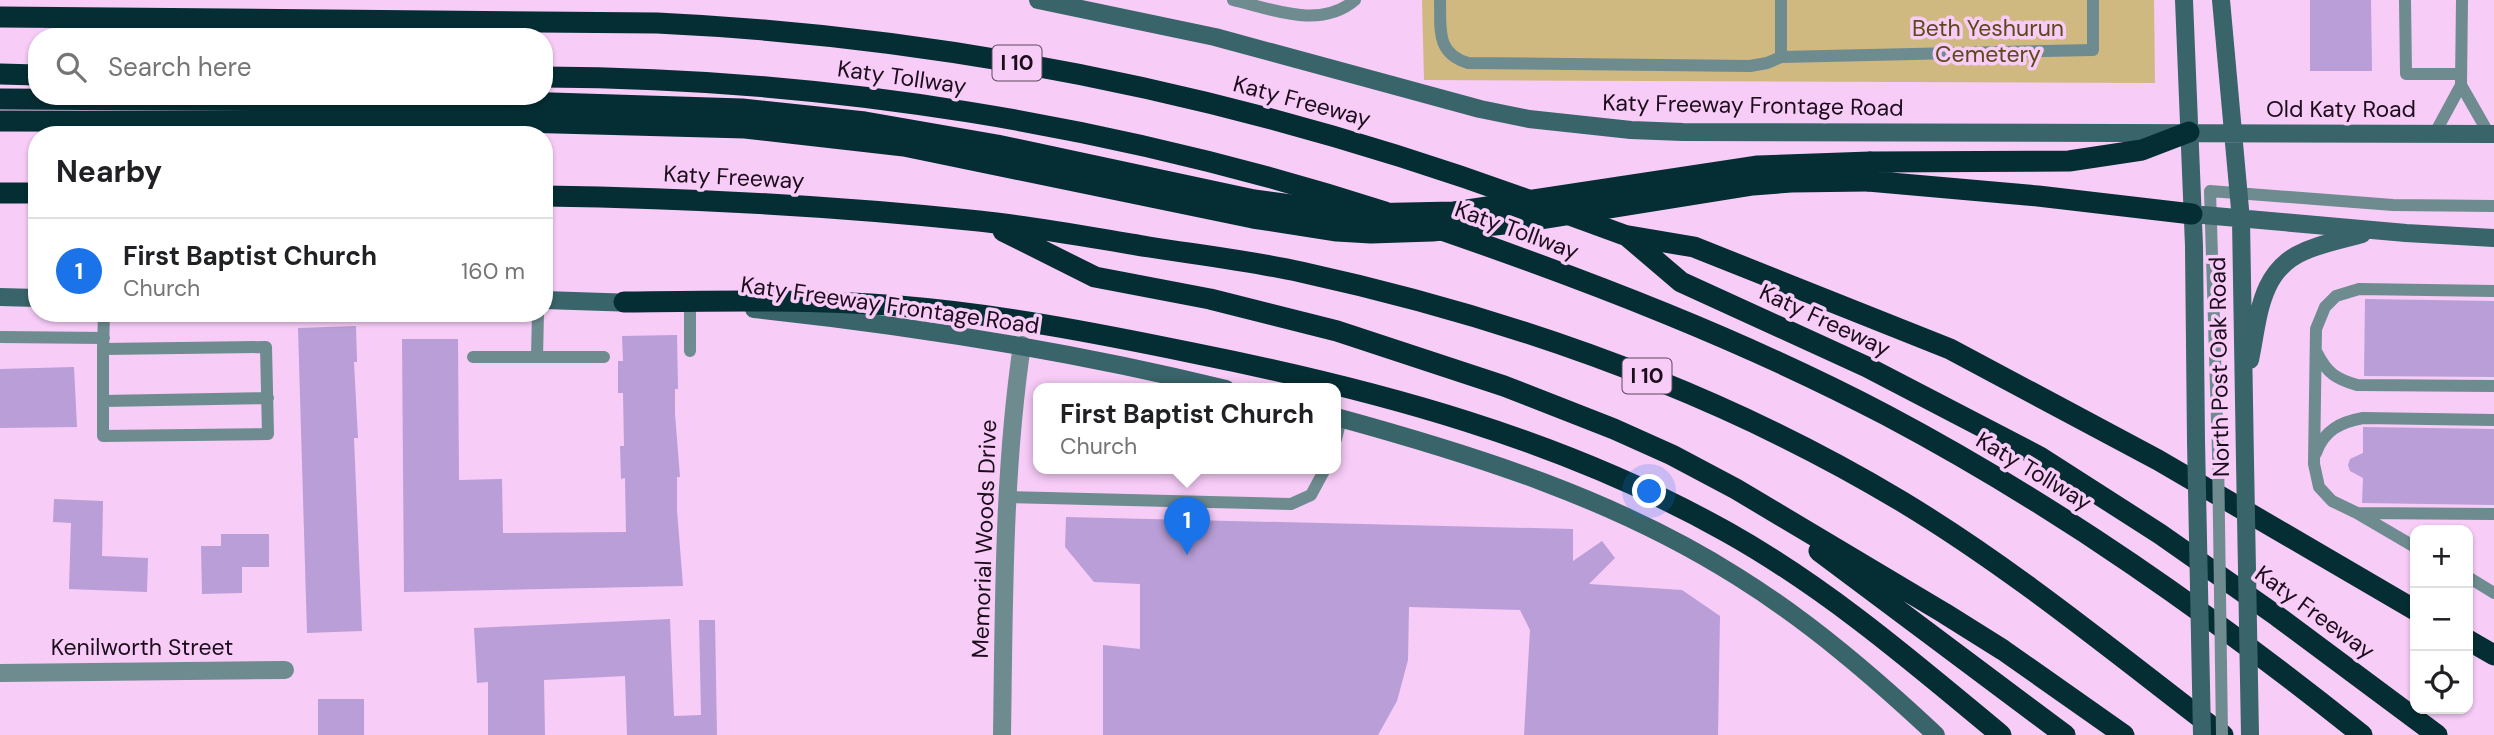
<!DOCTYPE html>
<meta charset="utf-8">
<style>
:root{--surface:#fff;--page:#f6f6f6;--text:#202124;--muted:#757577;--line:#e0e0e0;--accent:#1a73e8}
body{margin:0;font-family:"DM Sans",sans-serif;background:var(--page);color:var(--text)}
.controls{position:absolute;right:21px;bottom:21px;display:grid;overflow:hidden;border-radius:14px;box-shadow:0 2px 5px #0004}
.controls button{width:63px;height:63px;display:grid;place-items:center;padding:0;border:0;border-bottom:2px solid var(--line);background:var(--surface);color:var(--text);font:35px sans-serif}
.you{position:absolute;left:1650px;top:492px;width:24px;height:24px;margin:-18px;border:5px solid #fff;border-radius:50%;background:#1a73e8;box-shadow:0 0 0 10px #1a73e833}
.badge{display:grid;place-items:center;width:46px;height:46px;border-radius:50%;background:var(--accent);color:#fff;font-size:23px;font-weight:700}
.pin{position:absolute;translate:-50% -58px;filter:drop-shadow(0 2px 4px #0008)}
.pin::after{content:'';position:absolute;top:37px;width:24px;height:21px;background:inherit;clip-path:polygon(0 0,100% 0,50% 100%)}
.popup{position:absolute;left:1033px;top:383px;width:308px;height:91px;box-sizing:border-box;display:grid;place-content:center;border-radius:14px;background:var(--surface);filter:drop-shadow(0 2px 5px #0005);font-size:23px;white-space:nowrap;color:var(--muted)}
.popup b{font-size:26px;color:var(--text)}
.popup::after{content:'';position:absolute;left:50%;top:100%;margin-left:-14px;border:14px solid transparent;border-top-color:var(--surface)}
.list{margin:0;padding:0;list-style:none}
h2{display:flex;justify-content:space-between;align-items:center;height:91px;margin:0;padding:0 28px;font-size:30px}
h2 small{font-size:23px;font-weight:400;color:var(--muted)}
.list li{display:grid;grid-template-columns:46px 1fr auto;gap:21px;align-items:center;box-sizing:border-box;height:105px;padding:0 28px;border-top:2px solid var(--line)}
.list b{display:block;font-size:26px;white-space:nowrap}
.list p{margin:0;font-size:23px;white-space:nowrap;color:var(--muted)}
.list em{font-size:23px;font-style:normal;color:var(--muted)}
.icon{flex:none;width:38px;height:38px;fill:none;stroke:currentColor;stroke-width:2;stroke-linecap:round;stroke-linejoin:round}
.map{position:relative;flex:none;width:2494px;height:735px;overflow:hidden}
.search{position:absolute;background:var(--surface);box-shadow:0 2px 5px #0004;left:28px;top:28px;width:525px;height:77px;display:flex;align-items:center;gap:18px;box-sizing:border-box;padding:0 24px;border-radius:28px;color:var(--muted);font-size:26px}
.panel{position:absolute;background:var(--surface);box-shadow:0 2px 5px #0004;left:28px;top:126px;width:525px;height:196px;border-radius:28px}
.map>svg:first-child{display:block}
.green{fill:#d0b881}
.building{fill:#b99ed7}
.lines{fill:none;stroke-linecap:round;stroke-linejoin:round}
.lane{stroke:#6e8b8f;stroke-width:12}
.street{stroke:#6e8b8f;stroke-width:18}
.secondary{stroke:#38646a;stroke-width:18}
.highway{stroke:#042e33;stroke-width:21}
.lane-bridge{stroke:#6e8b8f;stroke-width:12}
.secondary-bridge{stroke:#38646a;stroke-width:18}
.highway-bridge{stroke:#042e33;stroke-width:21}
.labels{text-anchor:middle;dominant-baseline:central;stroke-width:7;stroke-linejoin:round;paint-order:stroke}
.shield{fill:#f7ccf7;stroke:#5e465e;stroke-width:2}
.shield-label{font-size:21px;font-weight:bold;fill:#1c0d1c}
.park-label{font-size:23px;fill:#5c4818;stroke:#f7ccf7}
.street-label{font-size:23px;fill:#1c0d1c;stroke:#f7ccf7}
</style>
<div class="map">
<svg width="2494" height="735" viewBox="0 0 2494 735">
<rect width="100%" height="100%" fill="#f7ccf7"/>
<path class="green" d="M1422,0H2154L2155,83L1424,80Z"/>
<path class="building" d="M2310,0H2371L2372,71H2310Z
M2365,299L2494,301V377L2364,376Z
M356,326L357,362H354L358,438H354L362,631L307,633L298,328Z
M677,335L678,389H675V414L680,477H677V510L683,586L404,592L402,339H458L459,480L502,479L503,533L626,532L625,478L621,479L620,446H624L623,393H618V361H623L622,336Z
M74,367L77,427L0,428V369Z
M2363,427L2494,429V505L2362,503L2363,478L2350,471L2348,465L2350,459L2363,453Z
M54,499L103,501L102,556L148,558L147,592L69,589L71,523L53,522Z
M1066,517L1573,529V561L1602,541L1615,558L1589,584L1682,590L1720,616L1718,735H1524L1530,630L1520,610L1409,607L1408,660L1397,701L1378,735H1103V645L1140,649V584L1094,582L1065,547Z
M221,534H269V567H242V593L202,594L201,546H221Z
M670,619L674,716L701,715L699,620H715L717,735H627L625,676L544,680L545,735H488V682L477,683L474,628Z
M318,699H364V735H318Z"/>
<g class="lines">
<path class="lane" d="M1233,0C1272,9 1320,30 1355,0
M1440,0C1441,28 1435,53 1468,63L1750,66L1767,63L1781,57L2093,50V0
M1781,0V57
M2405,0L2406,74H2461
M2461,85L2489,134
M2435,133L2461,85L2462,0
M0,337L104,338
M103,349V436L268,434L266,347L103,349L104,313
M690,351V307
M2317,353C2327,373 2336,379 2357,385L2494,386
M473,357H604
M537,357L538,313
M103,401L268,398
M1336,439L1341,419
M2218,453L2210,191L2393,205L2494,206
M2316,453C2324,430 2341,422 2363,418L2494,420
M1009,497L1291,504L1311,495L1325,469
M2357,513L2494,514
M2415,547L2357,513L2332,501L2319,487L2314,464L2316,329L2325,307L2336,296L2359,289L2494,291
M2468,577L2494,593"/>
<path class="street" d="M0,673L285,670
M1002,735C1004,605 1003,474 1022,345"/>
<path class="secondary" d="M1038,0L1215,37L1480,109L1529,119L1631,130L1683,132L2494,134
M2184,0L2194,246L2196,441
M2221,0L2241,220L2245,461
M2192,214L2406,233L2494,238
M0,297L37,298
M544,300L635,303
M754,309C913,326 1071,351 1226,389
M2250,360C2259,317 2259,270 2305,251C2323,243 2344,239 2362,234
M1336,417C1475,455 1615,499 1738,577C1810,622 1875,678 1936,735"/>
<path class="highway" d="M0,17L657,23C957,37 1252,99 1534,202
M0,74L37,75
M544,77C829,78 1115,125 1385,212
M0,99L520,102
M0,121L519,122
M1870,162L2069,161L2142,150L2189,132
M1868,181L2038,196L2192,214
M0,193H37
M544,196C689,198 835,206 979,221C1036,227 1093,238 1149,247C1200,255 1251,261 1301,272C1511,318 1716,390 1901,501C2014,569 2118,655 2223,735
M1564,213L1627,236L1681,282L1867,367L2040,457L2160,534L2277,616L2437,735
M1439,229C1592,282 1743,340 1886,415C2056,505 2212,615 2362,735
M1003,231L1095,277L1210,299L1337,331L1504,386L1614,429L1672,455L1736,489L1944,613L2003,650L2124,735
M1629,236L1694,247L1950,349L2158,460L2415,610
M624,302C716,301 808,299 899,306C998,314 1096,333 1193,353C1378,390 1561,439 1727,532C1827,588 1913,662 2001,735
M1819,551L2065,735
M2468,640L2494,655"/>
<path class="lane-bridge" d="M2218,453L2222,735"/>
<path class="secondary-bridge" d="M2196,441L2202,735
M2245,461L2250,735"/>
<path class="highway-bridge" d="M520,102L742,109L865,122L997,145L1254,200L1358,214L1454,212L1758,166L1870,162
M519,122L745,128L904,146L1253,218L1337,231L1371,233L1432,231L1515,223L1753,185L1791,182L1868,181"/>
</g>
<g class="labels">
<g class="shield">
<rect x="992.5" y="45.5" width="49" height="35" rx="5"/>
<rect x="1622.5" y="358.5" width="49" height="35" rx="5"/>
</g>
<g class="shield-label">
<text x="1017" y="63">I 10</text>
<text x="1647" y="376">I 10</text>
</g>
<g class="park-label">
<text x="1988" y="28">Beth Yeshurun<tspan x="1988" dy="26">Cemetery</tspan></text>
</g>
<g class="street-label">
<text transform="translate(902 77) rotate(8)">Katy Tollway</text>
<text transform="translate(1302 101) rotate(15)">Katy Freeway</text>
<text transform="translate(1753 105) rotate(1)">Katy Freeway Frontage Road</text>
<text x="2341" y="109">Old Katy Road</text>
<text transform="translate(734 177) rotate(3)">Katy Freeway</text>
<text transform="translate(1517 230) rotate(20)">Katy Tollway</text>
<text transform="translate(890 305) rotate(8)">Katy Freeway Frontage Road</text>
<text transform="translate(1825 320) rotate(25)">Katy Freeway</text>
<text transform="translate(2219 367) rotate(-91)">North Post Oak Road</text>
<text transform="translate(2034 471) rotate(31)">Katy Tollway</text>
<text transform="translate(984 539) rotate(-88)">Memorial Woods Drive</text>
<text transform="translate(2315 612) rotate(36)">Katy Freeway</text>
<text x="142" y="647">Kenilworth Street</text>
</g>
</g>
</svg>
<div class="controls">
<button>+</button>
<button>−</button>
<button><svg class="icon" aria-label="locate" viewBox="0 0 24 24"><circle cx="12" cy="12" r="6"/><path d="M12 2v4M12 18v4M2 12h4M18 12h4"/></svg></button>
</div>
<div class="you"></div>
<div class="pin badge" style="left:1187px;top:555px">1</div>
<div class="popup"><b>First Baptist Church</b>Church</div>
<div class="search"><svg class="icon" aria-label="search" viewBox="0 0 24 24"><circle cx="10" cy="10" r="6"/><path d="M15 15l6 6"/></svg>Search here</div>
<section class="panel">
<h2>Nearby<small></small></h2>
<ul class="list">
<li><span class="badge">1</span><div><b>First Baptist Church</b><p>Church</p></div><em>160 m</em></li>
</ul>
</section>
</div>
